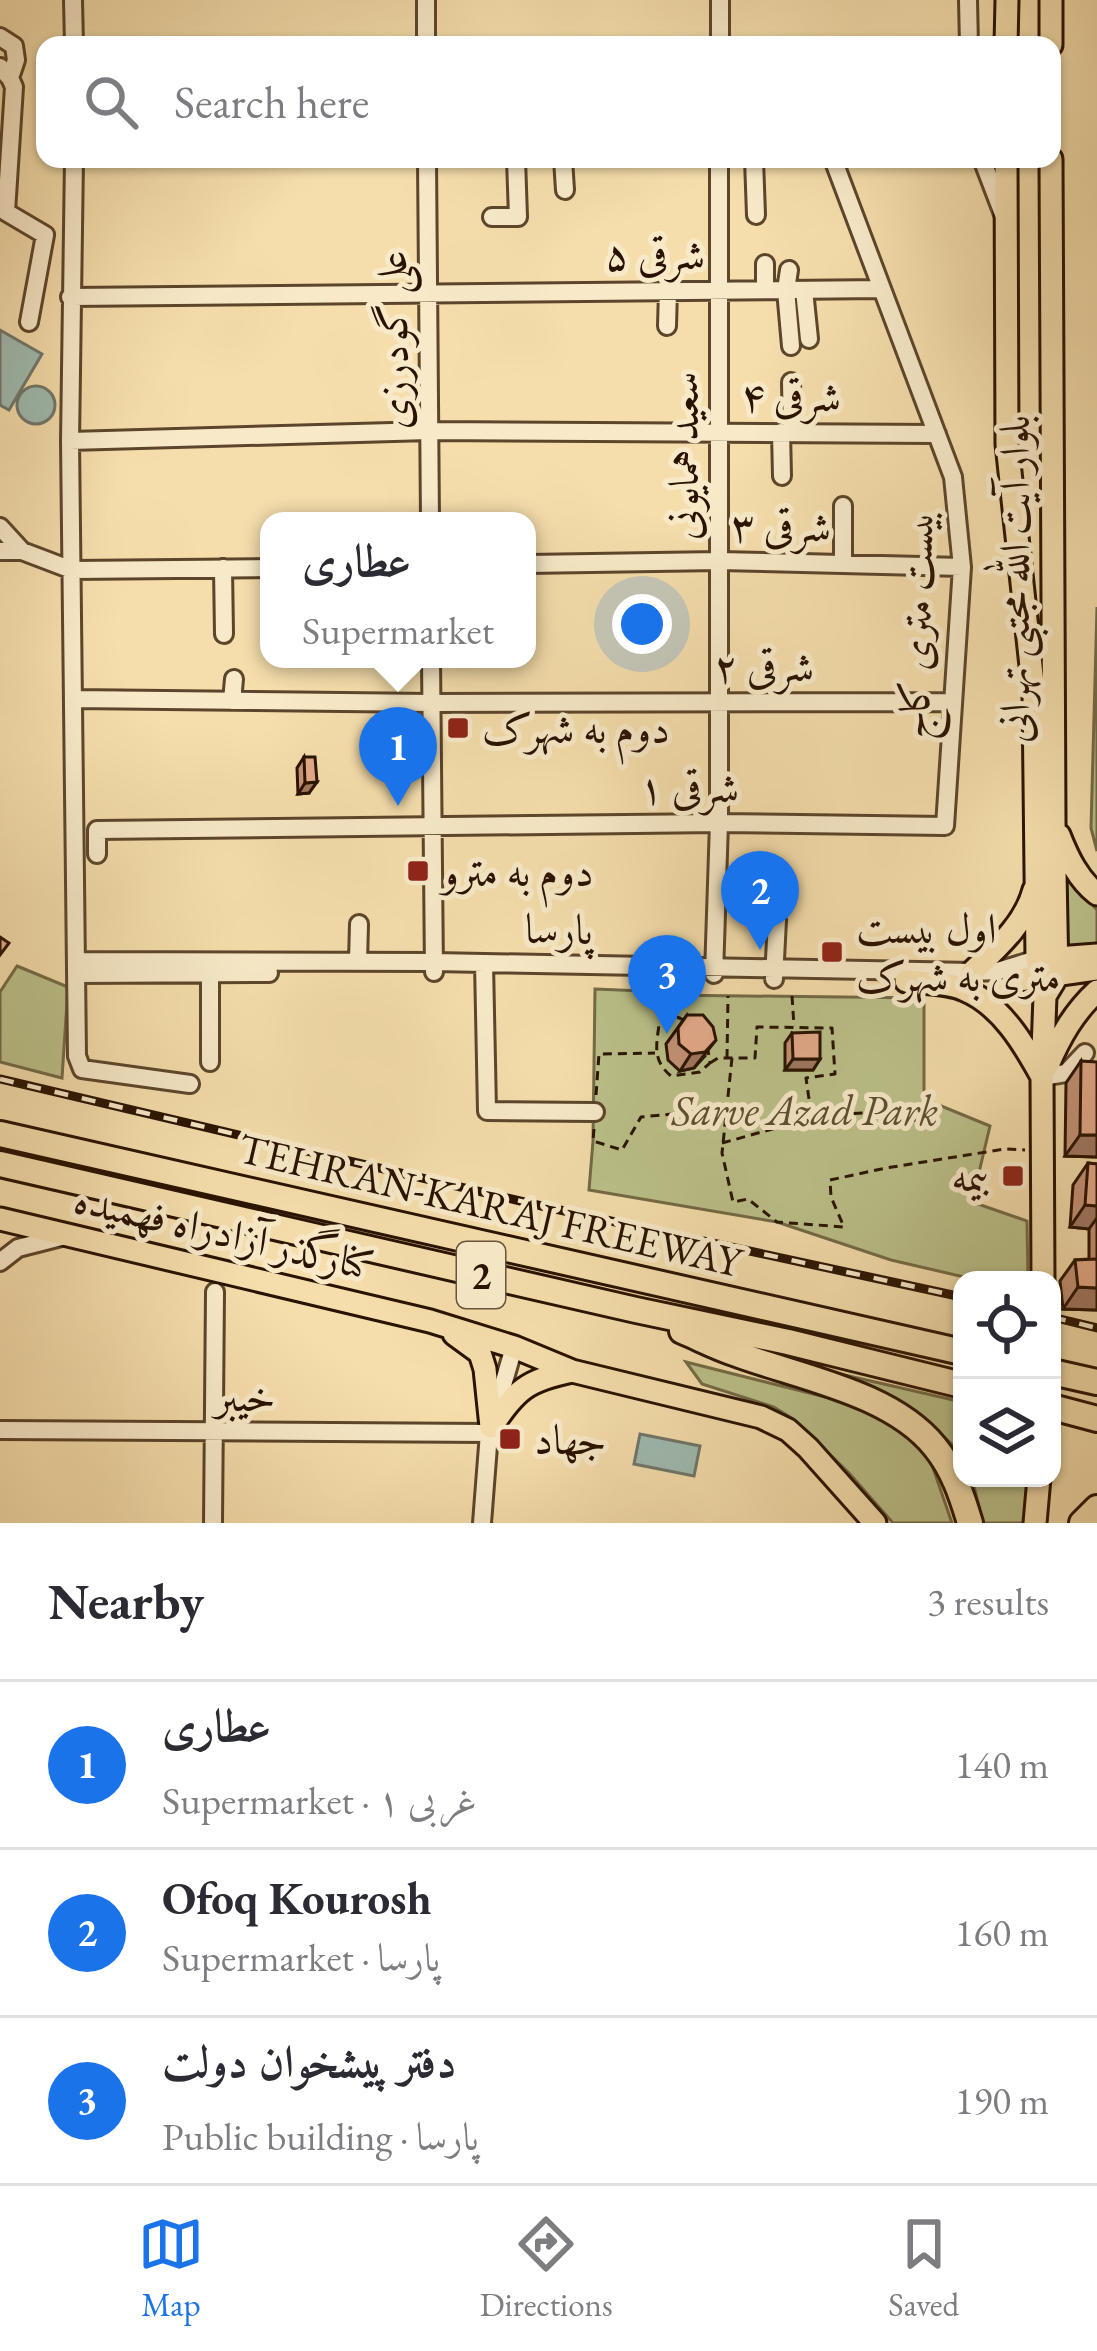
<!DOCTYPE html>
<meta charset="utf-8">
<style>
:root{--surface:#fff;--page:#f7f7f7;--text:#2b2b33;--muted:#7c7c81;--line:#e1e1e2;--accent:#1a73e8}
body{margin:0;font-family:"EB Garamond",Amiri,serif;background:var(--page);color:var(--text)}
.controls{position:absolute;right:36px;bottom:36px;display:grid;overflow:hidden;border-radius:24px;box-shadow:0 3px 9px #0004}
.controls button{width:108px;height:108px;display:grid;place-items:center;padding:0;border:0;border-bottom:3px solid var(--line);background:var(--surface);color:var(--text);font:60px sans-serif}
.you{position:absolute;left:642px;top:624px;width:42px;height:42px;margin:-30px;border:9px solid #fff;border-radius:50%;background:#1a73e8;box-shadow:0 0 0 18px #1a73e833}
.badge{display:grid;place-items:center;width:78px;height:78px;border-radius:50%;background:var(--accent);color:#fff;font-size:39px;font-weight:700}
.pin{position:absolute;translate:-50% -99px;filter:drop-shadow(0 3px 6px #0008)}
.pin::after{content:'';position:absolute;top:63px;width:42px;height:36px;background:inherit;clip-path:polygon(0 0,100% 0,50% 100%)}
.popup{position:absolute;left:260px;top:512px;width:276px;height:156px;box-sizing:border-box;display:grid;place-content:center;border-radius:24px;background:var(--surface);filter:drop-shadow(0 3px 9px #0005);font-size:39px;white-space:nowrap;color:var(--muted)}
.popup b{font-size:45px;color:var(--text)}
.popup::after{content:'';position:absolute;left:50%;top:100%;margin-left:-24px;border:24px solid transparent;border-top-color:var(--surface)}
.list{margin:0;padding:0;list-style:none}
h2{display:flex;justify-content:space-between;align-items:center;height:156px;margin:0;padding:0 48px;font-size:51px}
h2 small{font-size:39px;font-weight:400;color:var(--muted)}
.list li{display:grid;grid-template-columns:78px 1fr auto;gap:36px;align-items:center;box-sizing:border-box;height:168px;padding:0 48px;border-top:3px solid var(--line)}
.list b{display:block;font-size:45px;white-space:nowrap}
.list p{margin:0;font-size:39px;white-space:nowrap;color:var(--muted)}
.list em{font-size:39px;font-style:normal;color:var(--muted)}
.icon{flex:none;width:66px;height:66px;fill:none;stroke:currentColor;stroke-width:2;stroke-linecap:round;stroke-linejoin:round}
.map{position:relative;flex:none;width:1097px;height:1523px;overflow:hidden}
.search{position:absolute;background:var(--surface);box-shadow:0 3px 9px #0004;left:36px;right:36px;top:36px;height:132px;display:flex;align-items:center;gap:30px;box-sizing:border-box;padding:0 42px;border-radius:24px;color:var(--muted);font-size:45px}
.sheet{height:660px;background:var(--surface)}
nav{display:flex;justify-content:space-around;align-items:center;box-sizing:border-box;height:168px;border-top:3px solid var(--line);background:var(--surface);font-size:33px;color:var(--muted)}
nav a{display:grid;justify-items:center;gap:6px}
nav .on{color:var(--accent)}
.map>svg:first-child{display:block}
.green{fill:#bbc18a;stroke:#726a45;stroke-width:3}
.water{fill:#9fbbb2;stroke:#70776b;stroke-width:3}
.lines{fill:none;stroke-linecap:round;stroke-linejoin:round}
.minor-casing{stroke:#5c452b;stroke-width:22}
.major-casing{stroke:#291200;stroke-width:27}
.highway-casing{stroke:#291200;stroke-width:30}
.path{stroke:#291200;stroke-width:3;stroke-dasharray:9 6;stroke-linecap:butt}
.minor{stroke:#f8eac9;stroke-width:16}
.major{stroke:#f5deac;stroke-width:21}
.highway{stroke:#f5deac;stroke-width:24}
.rail-casing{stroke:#291200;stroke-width:9}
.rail{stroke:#f8eac9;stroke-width:4.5;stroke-dasharray:14;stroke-linecap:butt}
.wall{fill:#c59378;stroke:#291200;stroke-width:3}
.shaded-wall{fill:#a07861;stroke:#291200;stroke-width:3}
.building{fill:#e5ab8b;stroke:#291200;stroke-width:3}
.poi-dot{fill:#8f2418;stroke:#f8eac9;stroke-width:4.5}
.labels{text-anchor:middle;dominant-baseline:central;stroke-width:10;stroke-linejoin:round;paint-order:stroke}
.shield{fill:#f8eac9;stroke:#67533c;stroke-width:3}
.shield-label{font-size:39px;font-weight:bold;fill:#291200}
.street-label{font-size:42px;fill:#291200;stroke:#f8eac9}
.poi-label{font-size:42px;fill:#291200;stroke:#f8eac9;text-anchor:start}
.park-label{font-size:42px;font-style:italic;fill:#5c4f30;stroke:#f8eac9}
</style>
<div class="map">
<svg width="1097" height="1523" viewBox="0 0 1097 1523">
<rect width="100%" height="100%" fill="#f5deac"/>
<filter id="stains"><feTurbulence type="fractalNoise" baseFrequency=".00167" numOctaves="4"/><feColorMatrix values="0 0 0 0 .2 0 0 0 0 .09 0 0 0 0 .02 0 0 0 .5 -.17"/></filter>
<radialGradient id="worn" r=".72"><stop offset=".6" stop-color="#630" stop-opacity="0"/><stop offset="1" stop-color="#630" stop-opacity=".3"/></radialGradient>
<path class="green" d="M1097,607V851L1091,828Z
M1062,856L1074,884L1097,910V948H1066Z
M17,966L68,987L62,1078L0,1062V992Z
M595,989L643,991L667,995L924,998V1099L990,1126L972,1202L1027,1221L1028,1280H977L891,1260L777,1222L589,1190L593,1141Z
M686,1362L873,1409L917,1439L932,1465L952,1523H893L849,1473L793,1419L774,1407L702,1384Z
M836,1373L962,1402V1456C925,1411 888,1397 836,1373Z
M972,1478H1029L1026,1523H983Z"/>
<path class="water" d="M0,330L42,354L9,410L0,405Z
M17 405a19 19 0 1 1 38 0a19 19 0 1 1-38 0Z
M640,1434L700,1446L694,1476L634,1464Z"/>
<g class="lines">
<g class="minor-casing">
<path id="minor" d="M73,0L74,45
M426,0V45
M968,0L969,45
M0,37L14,46L16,60L10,78
M720,45V0
M0,67L10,78L14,87L6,212L45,235L29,322
M74,159L70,441L77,1056L82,1069L190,1084
M427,159L430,521
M563,159L565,190
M754,159L756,215
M982,159L1003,214
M492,217H518L516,159
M765,264V290
M789,270L786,290L791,346
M804,290L809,339
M70,297L882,289
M667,326L668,290
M791,382L792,432
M781,432L782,476
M70,441L429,431L937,434
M843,506V564
M0,527L22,551
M0,551H22L72,570L269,568
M527,564L719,561L962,567
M223,568L224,634
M431,659L434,972
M74,699L431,703L953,702
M232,701L234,679
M97,854V830L719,823L945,826L962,567L953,477L833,159
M77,961L434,962L972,972L998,971L1037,959
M358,962L359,924
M210,963V1062
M484,963L487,1111L595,1112
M78,974L269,973
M714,974L719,823V159
M774,979L777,920
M1042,1077L1066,1073L1085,1053
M0,1262L18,1248L65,1236
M0,1430L489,1433
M213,1523L215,1292
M482,1523L489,1433L514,1347"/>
</g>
<g class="major-casing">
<path id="major" d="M1051,0V45
M1006,45L1007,0
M1006,159L1007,444L1034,694L1037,959L1045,996L1042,1077L1043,1280
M1059,835C1068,858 1078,879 1097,894
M1044,959L1097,955
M972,972C997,948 1025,924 1034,890
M1019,980L1097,969
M906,981C924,983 948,982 965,990C1001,1005 1024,1044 1042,1077
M1045,996L1057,976L1054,821L1051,159
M1048,1065C1060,1037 1074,1012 1097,991
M0,1219L430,1321L514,1347L572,1371L761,1417L788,1430L808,1448L875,1523
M454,1334L480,1353L485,1369L491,1427
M491,1427C518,1389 525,1381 572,1371
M1035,1523L1039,1478"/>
</g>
<g class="highway-casing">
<path id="highway" d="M0,1134L962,1352
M0,1164L636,1310L788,1342L962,1385
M682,1331C699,1338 716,1347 734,1353C797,1377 891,1392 935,1447C953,1469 962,1496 970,1523
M1052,1372L1097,1382
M1052,1407L1097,1419
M1082,1523L1097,1508"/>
</g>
<path class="path" d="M792,996L794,1026
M677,1017C707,1029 705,1032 710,1063L700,1072L671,1076C653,1061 656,1047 659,1025Z
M727,1058L728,996
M732,1058L722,1153L733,1202L748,1199L777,1222L844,1227L831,1197L830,1180L886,1168L1005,1149L1025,1150
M710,1063L718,1058H755L757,1027L832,1028L835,1074L806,1078L812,1120
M596,1095L599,1054L655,1053
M594,1129L593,1141L622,1150L641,1117L724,1109
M722,1143C771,1130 822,1112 872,1113C894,1113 916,1121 937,1127"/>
<use href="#minor" class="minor"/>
<use href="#major" class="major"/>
<use href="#highway" class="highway"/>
<g class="rail-casing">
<path id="rail" d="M0,1079L546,1207L962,1297
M1052,1317L1097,1328"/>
</g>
<use href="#rail" class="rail"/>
</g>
<path class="wall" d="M304,757L309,793L298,794L297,768Z
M687,1015L705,1056L694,1068L680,1071L668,1060L666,1044Z
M792,1033L820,1059L813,1070H785V1043Z
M1081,1061L1097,1157L1065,1156L1066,1083Z
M1088,1163L1097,1164V1310L1063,1309L1060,1281L1075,1260L1089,1259V1229L1070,1227L1073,1185Z"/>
<path class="shaded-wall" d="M317,782L309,793L298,794L305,783Z
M716,1040L694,1068L680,1071L691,1054Z
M793,1059H820L813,1070H785Z
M1080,1135H1097V1157L1065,1156Z
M1085,1205L1097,1206V1218L1089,1229L1070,1227Z
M1078,1287L1097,1288V1310L1063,1309Z"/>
<path class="building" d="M304,757H315L317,782L305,783Z
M0,937L9,943L0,955Z
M687,1015H703L713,1027L716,1040L705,1052L691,1054L679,1044L678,1028Z
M820,1032V1059H793L792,1033Z
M1081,1061L1097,1062V1135H1080Z
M1088,1163L1097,1164V1206L1085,1205Z
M1097,1259V1288L1078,1287L1075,1260Z"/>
<g class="poi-dot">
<rect x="446" y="716" width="24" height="24" rx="6"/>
<rect x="406" y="859" width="24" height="24" rx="6"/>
<rect x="820" y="940" width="24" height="24" rx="6"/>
<rect x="1001" y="1164" width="24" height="24" rx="6"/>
<rect x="498" y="1427" width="24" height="24" rx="6"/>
</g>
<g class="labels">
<rect class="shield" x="457" y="1242" width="48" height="66" rx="9"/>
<g class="shield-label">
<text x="481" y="1275">2</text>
</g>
<g class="street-label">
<text x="655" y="254">۵ شرقی</text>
<text transform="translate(393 340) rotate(-91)">علی گودرزی</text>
<text transform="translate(791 396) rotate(1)">۴ شرقی</text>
<text transform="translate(683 456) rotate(-90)">سعید همایونی</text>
<text transform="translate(781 526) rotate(1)">۳ شرقی</text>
<text transform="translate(1014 579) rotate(-90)">بلوار آیت الله مجتبی تهرانی</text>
<text transform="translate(916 625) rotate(-89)">بیست متری کاج</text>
<text x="764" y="666">۲ شرقی</text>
<text x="689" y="787">۱ شرقی</text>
<text transform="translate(559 929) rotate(1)">پارسا</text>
<text transform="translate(490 1205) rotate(13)">TEHRAN-KARAJ FREEWAY</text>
<text transform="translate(224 1232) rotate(13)">کنارگذر آزادراه فهمیده</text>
<text x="245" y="1396">خیبر</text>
</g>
<g class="poi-label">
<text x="482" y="728">دوم به شهرک</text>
<text x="442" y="871">دوم به مترو</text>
<text x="856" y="928">اول بیست<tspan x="856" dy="48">متری به شهرک</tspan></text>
<text x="989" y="1176" text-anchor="end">بیمه</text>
<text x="534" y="1439">جهاد</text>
</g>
<g class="park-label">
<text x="805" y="1110">Sarve Azad Park</text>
</g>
</g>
<rect width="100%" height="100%" filter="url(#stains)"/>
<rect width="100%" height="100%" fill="url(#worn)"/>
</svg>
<div class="controls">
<button><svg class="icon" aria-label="locate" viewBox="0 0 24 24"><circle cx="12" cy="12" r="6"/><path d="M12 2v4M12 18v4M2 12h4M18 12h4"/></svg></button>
<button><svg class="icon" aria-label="layers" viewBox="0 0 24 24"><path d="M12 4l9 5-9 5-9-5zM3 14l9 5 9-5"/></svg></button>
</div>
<div class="you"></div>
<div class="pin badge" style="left:398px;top:806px">1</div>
<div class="popup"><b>عطاری</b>Supermarket</div>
<div class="pin badge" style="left:760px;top:950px">2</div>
<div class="pin badge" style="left:667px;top:1034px">3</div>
<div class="search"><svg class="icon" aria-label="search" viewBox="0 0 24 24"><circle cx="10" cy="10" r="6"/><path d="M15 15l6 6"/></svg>Search here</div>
</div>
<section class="sheet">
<h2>Nearby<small>3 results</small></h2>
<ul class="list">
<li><span class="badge">1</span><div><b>عطاری</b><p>Supermarket · ۱ غربی</p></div><em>140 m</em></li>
<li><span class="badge">2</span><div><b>Ofoq Kourosh</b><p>Supermarket · پارسا</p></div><em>160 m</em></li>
<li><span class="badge">3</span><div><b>دفتر پیشخوان دولت</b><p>Public building · پارسا</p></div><em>190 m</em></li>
</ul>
</section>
<nav>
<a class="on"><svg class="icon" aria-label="map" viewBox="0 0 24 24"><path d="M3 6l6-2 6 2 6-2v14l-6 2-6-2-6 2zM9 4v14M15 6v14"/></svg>Map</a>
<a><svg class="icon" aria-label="directions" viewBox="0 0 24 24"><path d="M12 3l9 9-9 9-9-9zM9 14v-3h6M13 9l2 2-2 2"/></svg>Directions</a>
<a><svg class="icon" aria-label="saved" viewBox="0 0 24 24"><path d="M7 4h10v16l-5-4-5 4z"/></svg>Saved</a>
</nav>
